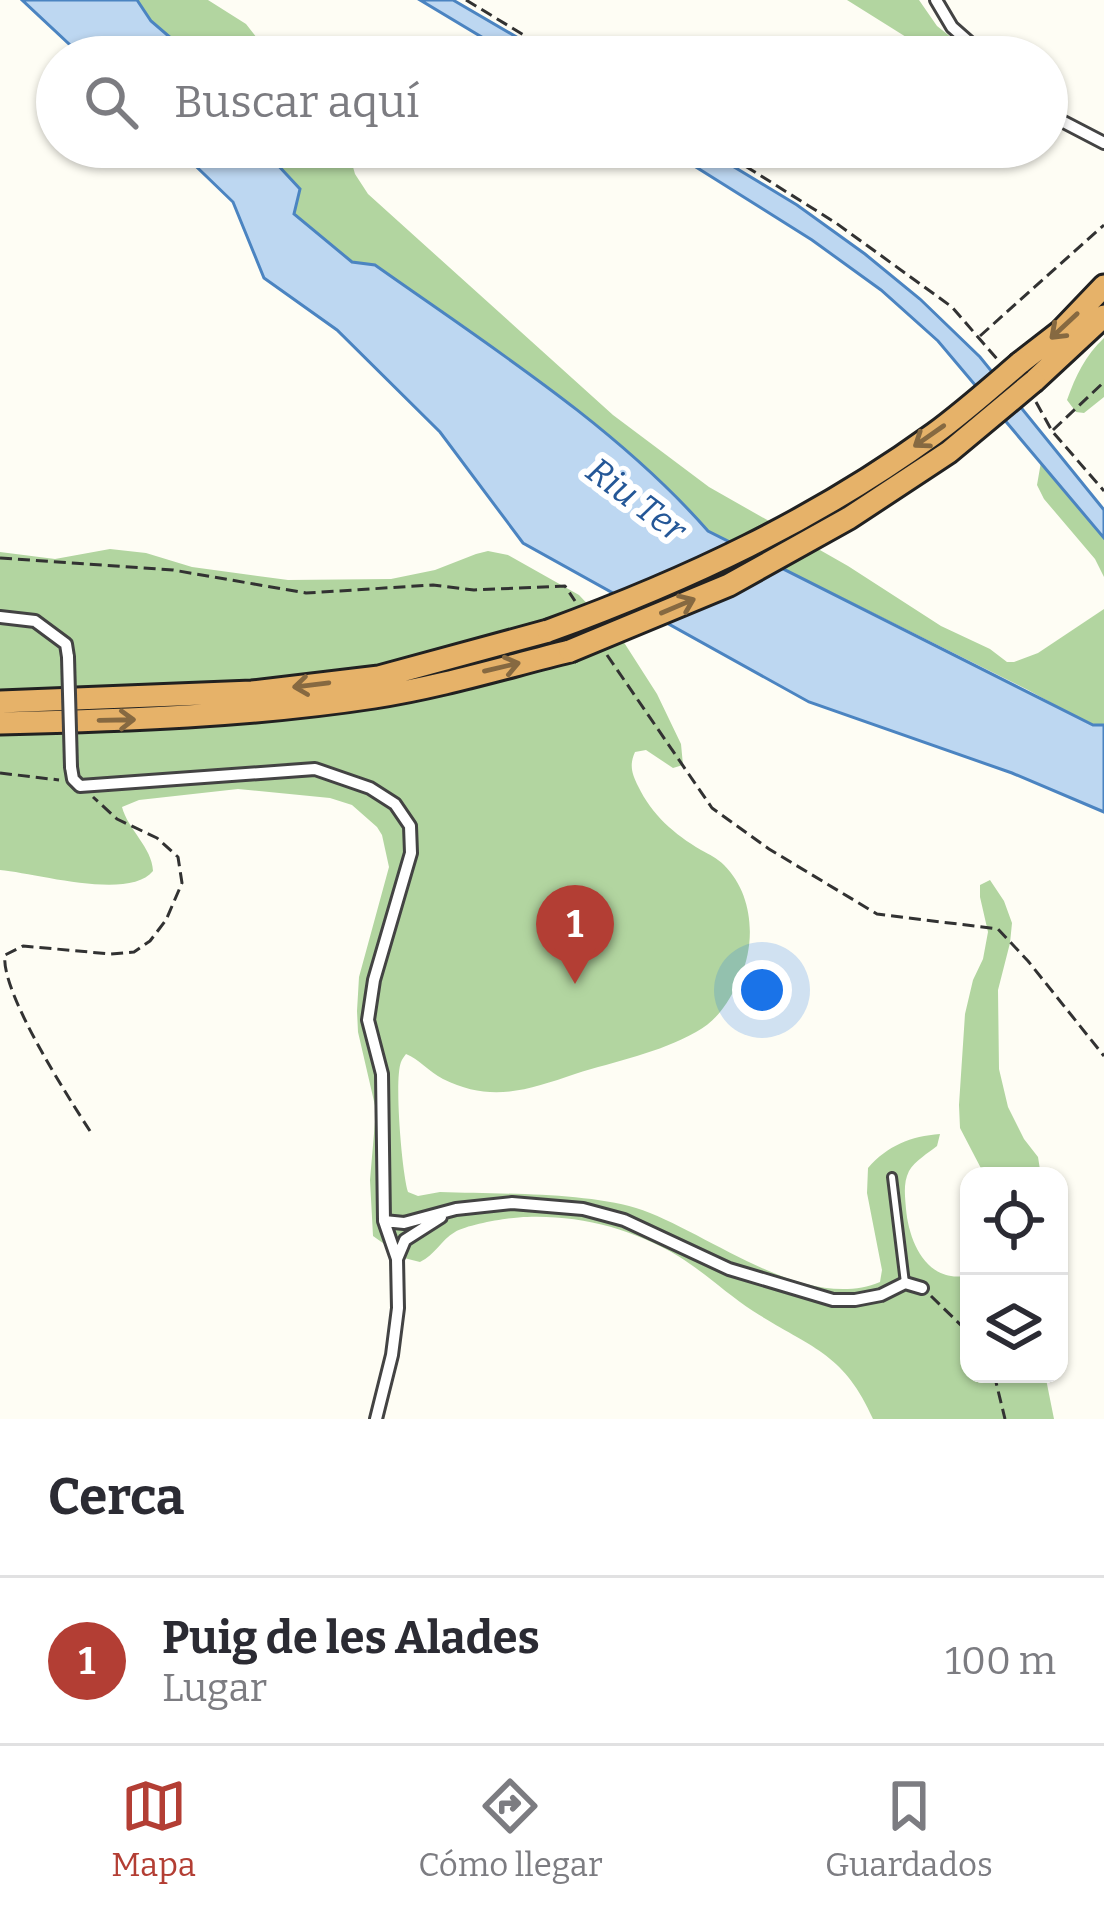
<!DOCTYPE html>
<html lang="es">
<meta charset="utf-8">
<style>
:root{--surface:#fff;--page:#f2f2f3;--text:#2b2b33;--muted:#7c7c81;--line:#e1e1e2;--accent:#b33e34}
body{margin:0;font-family:Bitter,serif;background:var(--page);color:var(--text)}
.controls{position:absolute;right:36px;bottom:36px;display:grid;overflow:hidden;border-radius:24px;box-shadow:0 3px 9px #0004}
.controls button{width:108px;height:108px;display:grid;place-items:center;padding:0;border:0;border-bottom:3px solid var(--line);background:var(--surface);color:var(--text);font:60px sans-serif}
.you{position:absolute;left:762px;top:990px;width:42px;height:42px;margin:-30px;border:9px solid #fff;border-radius:50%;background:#1a73e8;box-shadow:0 0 0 18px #1a73e833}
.badge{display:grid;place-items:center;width:78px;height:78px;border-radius:50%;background:var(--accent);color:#fff;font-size:39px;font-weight:700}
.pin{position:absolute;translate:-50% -99px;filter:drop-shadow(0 3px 6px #0008)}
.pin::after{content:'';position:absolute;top:63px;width:42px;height:36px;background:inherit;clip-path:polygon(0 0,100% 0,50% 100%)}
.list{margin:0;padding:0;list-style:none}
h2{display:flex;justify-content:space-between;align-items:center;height:156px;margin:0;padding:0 48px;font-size:51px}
h2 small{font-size:39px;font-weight:400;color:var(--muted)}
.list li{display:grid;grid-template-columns:78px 1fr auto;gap:36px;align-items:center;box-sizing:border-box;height:168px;padding:0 48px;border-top:3px solid var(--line)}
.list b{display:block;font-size:45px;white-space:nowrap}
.list p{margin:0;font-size:39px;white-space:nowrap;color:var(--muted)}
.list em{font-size:39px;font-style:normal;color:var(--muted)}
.icon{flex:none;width:66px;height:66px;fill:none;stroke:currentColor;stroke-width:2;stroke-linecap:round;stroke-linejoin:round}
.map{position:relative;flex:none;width:1104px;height:1419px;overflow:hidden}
.search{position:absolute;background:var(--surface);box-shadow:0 3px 9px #0004;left:36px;right:36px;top:36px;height:132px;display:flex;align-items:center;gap:30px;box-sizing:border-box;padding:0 42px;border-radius:66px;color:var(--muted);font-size:45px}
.sheet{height:324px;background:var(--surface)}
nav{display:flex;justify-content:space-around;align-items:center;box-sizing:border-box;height:168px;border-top:3px solid var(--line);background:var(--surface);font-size:33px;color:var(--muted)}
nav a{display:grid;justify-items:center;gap:6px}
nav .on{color:var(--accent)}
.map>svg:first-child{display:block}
.forest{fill:#b2d5a0}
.water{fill:#bdd7f1;stroke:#4b84c1;stroke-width:3}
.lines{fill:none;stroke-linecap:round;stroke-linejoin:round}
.lane-casing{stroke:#434343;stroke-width:12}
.street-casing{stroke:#434343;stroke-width:16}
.highway-casing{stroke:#212121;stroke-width:27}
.path{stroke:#323232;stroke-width:3;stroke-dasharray:12 6;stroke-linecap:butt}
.lane{stroke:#fff;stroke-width:6}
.street{stroke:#fff;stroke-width:10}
.highway{stroke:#e6b269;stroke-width:21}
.street-bridge-casing{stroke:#434343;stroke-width:16;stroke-linecap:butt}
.highway-bridge-casing{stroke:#212121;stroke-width:27;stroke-linecap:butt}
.street-bridge{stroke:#fff;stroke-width:10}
.highway-bridge{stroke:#e6b269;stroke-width:21}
.oneway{stroke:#866941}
.labels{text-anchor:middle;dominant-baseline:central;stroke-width:12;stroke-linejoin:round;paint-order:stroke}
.water-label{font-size:36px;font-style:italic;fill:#245797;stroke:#fff}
</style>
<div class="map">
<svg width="1104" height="1419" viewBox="0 0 1104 1419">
<rect width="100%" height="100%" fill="#fefdf4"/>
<path class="forest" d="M137,0H208L246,24L272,57H193L151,21Z
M847,0H919L937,26L976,57H938Z
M261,147H366L351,160L355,174L368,194L613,415L709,487L848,566L941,626L990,649L1007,662H1014L1038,653L1104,609V725L1093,726L1028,690L708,531C617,427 488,345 375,266L352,263L293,214L299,189Z
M1104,338V397L1084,413L1076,412L1067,400C1076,375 1085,356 1104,338Z
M1041,462L1104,538V577L1095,559L1044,499L1037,485Z
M110,549L146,553L192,567L288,580L391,579L435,570L476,554L488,551L508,555L579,595L625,644L657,694L681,744L683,765L673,768L646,750L635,752C629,765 632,774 638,786C652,815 674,834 701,850C710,855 717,858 724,865C753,894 756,940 741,976C731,998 719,1020 696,1032C659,1053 616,1061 575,1074C528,1090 491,1103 443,1079C429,1072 419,1059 406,1054C404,1057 402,1059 401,1062C394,1080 402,1173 408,1192L418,1196L440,1192C498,1194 581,1192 636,1208C704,1229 804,1314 880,1282L882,1270L867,1193L868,1168C887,1146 911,1136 940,1134L937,1146C928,1153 915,1161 909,1171C903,1183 905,1196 906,1209C909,1243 928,1285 969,1275V1374H1045L1054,1419H873C844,1352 809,1347 753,1311C727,1294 704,1272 678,1256C633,1229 580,1215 527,1217C511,1217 469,1224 455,1232C441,1240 435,1255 420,1262L404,1258L373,1236L370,1180L376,1110L358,1032L357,1011L359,977L389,867L382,835L377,827L352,805L330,798L238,789L139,800L122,807C128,830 152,847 153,871C129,901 36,873 0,870V552L55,559Z
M990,880L1004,901L1012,923L1010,943L998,990L999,1069L1008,1107L1024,1139L1038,1157L1041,1176H985L960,1128L959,1105L965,1014L973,980L983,959L988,932L980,897V885Z"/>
<path class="water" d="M22,0H137L151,21L193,57H83Z
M420,0H453L551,57H515Z
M176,147H261L300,189L294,214L352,262L375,265C488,345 617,427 708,531L1093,725H1104V812L1012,773L809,702L523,543L440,432L337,330L264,278L233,202Z
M664,147H701L797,205L865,254L920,299L980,357L1104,510V538L938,341L881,290L812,240Z"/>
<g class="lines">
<g class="lane-casing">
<path id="lane" d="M892,1177L905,1283"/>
</g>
<g class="street-casing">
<path id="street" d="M936,0L952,27L986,57
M1047,110L1056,118L1104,143
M0,617L35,621L66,644L68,657
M71,767L73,779L80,786L315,769L370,788L395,804L410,826L411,853L374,980L368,1020L382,1074L384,1221L397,1259L398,1308L392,1355L376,1419
M384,1221L404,1223L456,1209L512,1203L583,1209L624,1220L729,1269L833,1300H855L881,1295L905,1283L922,1288
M397,1259L405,1240L441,1217"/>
</g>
<g class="highway-casing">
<path id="highway" d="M1020,363L1060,332L1104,286
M1034,381L1104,316
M0,702L252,692L379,677L548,631
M0,723C125,720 250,716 374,697C440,687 505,667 570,651"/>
</g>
<path class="path" d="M466,0L560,57
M715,147L836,223L952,307L997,359
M980,336L1104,225
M1036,402L1052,431L1104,491
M1053,430L1104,382
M0,558L173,570L306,593L433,585L474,590L565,586L575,601
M607,655L712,808L769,849L877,914L998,929L1028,961L1104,1056
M0,773L59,780
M90,1131C68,1097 0,991 5,955L23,946L111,954L134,952L150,941L166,920L182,883L178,857L157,838L117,819L93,797
M931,1296L969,1333
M994,1374L1005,1419"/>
<use href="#lane" class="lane"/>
<use href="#street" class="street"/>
<use href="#highway" class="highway"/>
<g class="street-bridge-casing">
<path id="street-bridge" d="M68,657L71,767"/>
</g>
<g class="highway-bridge-casing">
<path id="highway-bridge" d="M548,631C687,580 814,521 934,434C964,412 992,387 1020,363
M570,651L729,585L849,518L949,452L1034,381"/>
</g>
<use href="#street-bridge" class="street-bridge"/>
<use href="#highway-bridge" class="highway-bridge"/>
</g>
<defs><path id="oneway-shaft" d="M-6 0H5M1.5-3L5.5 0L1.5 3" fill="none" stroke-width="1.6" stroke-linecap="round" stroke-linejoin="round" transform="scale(3)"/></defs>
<g class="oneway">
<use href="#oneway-shaft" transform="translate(1064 326) rotate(137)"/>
<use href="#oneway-shaft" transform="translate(929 436) rotate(145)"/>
<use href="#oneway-shaft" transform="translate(678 606) rotate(-23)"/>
<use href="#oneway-shaft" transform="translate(502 667) rotate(-13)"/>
<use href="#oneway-shaft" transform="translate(311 685) rotate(173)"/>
<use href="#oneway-shaft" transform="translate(117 720) rotate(-1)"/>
</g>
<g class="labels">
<g class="water-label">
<text transform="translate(636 500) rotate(37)">Riu Ter</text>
</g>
</g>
</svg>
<div class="controls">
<button><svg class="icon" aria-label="locate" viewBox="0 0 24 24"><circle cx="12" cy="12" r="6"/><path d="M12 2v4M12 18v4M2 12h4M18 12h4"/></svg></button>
<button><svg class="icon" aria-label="layers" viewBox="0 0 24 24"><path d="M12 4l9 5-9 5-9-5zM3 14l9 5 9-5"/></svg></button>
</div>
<div class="you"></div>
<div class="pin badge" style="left:575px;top:984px">1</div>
<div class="search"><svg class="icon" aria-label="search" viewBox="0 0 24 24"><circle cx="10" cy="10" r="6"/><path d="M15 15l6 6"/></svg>Buscar aquí</div>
</div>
<section class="sheet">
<h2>Cerca<small></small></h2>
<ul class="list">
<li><span class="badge">1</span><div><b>Puig de les Alades</b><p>Lugar</p></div><em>100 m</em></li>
</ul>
</section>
<nav>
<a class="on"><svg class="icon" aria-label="map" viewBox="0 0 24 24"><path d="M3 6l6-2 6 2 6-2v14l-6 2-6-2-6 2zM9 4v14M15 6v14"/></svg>Mapa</a>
<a><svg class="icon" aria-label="directions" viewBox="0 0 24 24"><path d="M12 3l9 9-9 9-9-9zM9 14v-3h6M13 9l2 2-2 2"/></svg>Cómo llegar</a>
<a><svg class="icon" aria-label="saved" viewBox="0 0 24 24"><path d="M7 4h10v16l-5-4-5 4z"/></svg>Guardados</a>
</nav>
